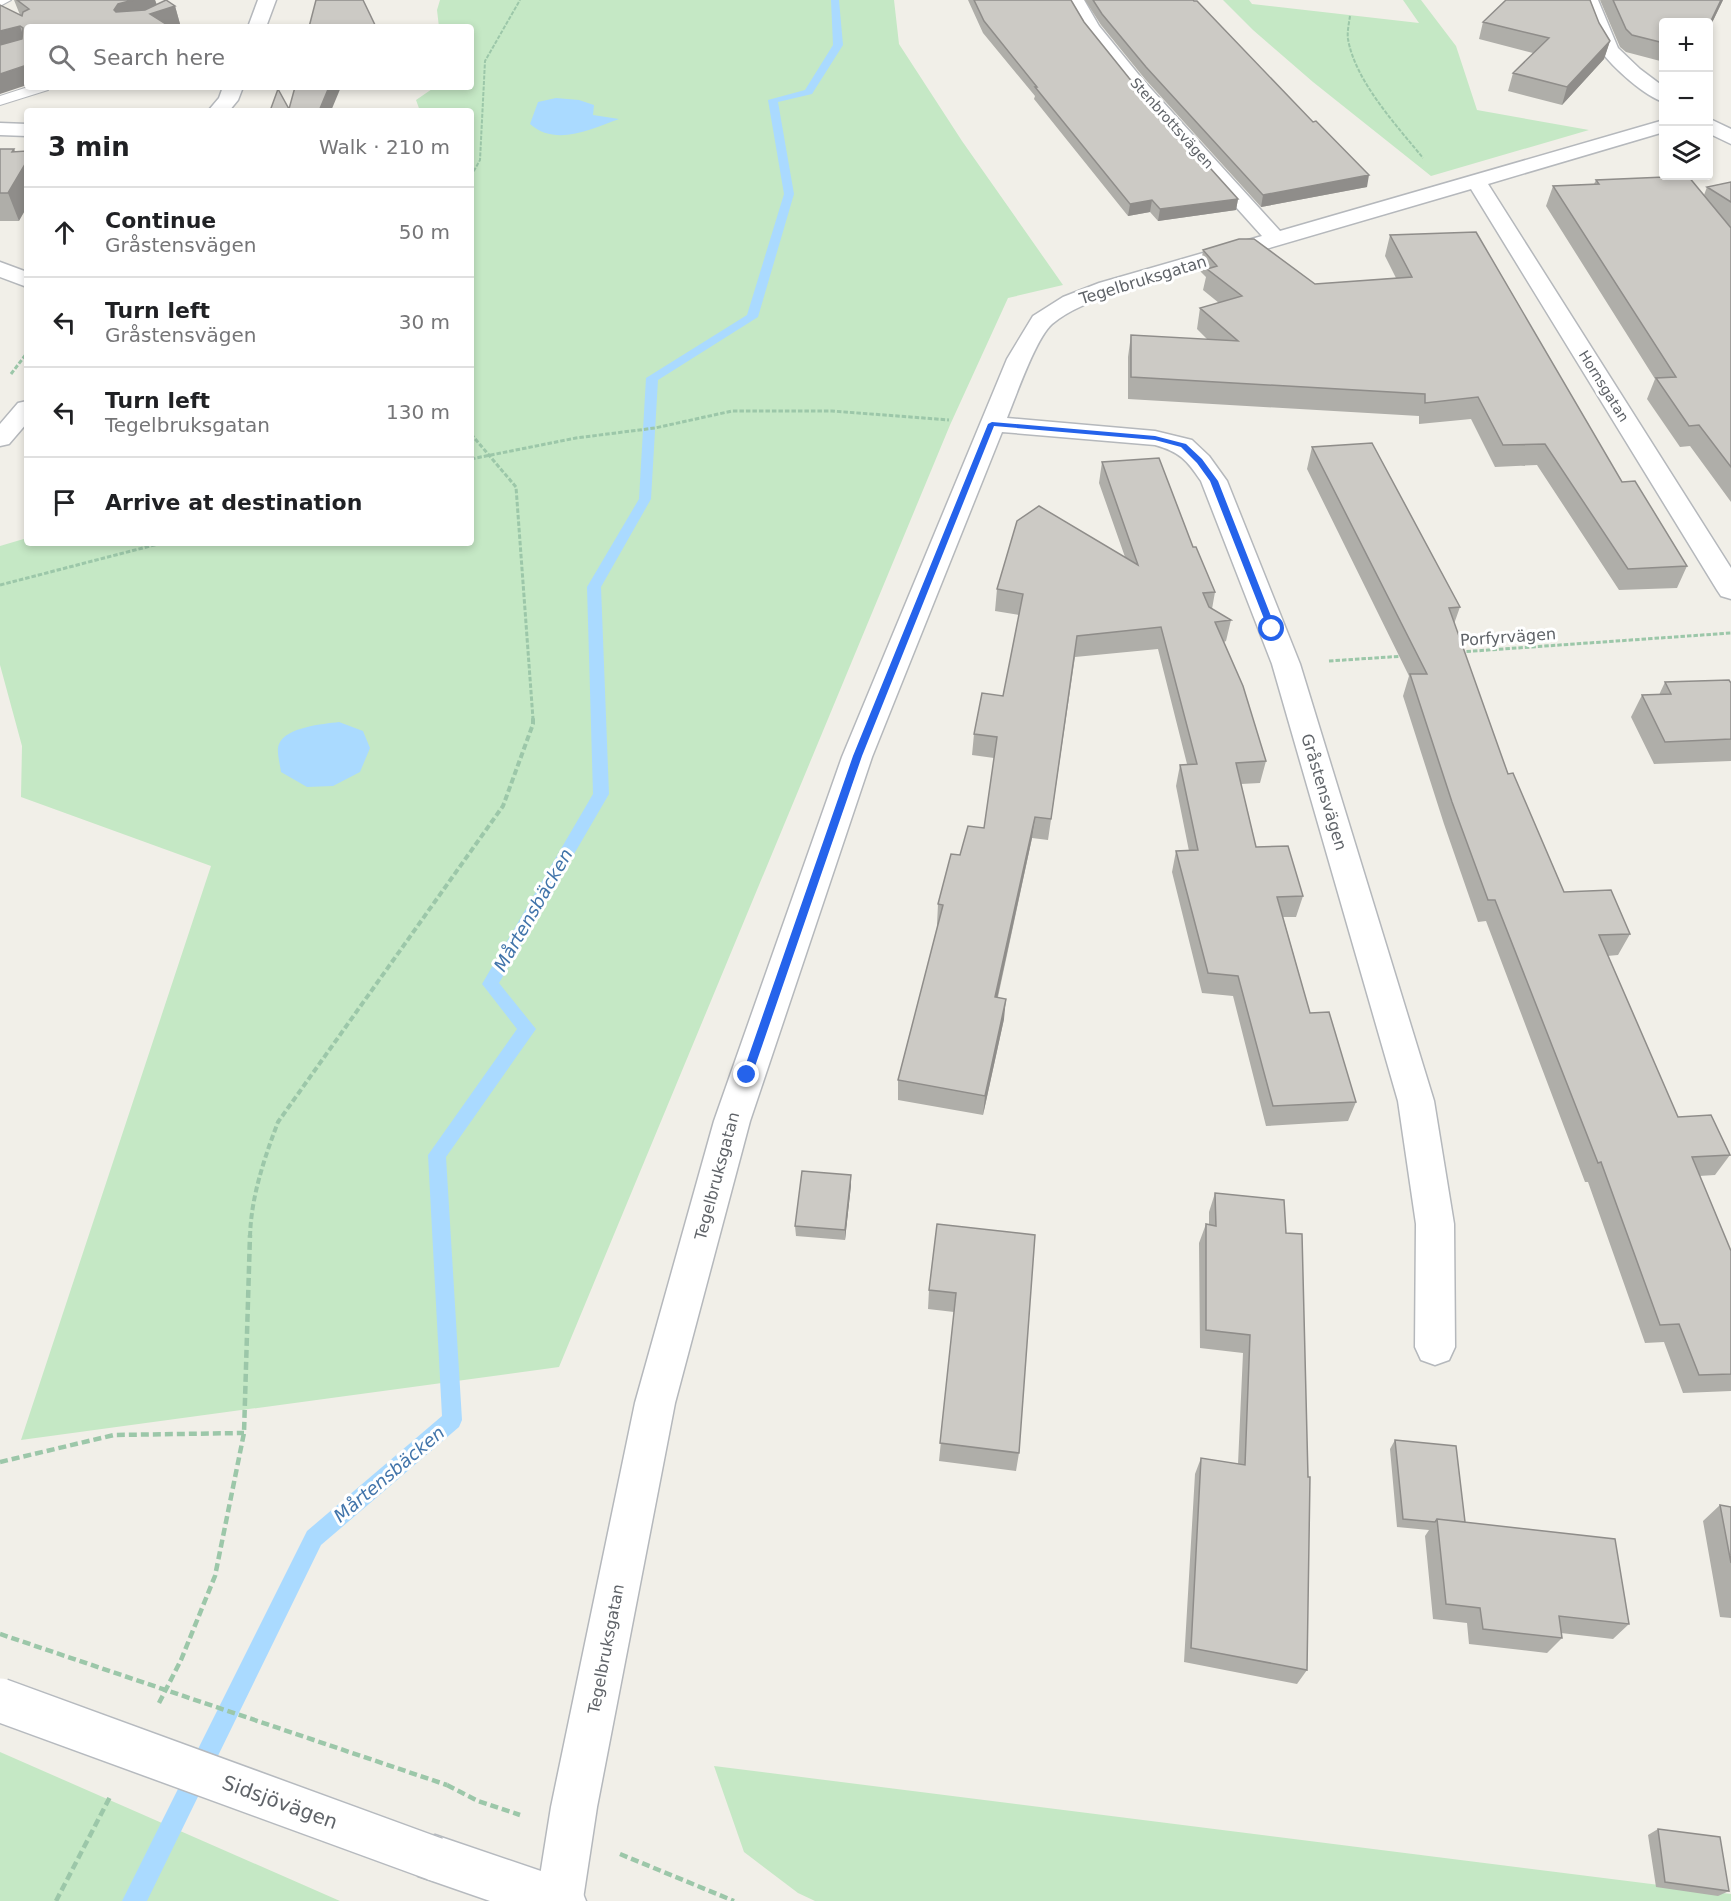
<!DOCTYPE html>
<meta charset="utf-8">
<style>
:root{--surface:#fff;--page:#f2f2f2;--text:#202124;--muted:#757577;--line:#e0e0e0}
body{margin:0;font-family:"DejaVu Sans",sans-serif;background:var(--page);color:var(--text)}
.controls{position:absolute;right:18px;top:18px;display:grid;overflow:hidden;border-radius:6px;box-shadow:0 3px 9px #0003}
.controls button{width:54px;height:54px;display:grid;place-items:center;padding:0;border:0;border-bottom:2px solid var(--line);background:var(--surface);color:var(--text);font:30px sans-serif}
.stop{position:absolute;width:18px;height:18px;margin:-14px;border:4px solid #2563eb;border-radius:50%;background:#fff}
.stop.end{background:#2563eb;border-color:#fff;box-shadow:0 2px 6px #0008}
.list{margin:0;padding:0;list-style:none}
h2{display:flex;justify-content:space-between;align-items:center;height:78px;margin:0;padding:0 24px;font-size:26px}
h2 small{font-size:20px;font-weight:400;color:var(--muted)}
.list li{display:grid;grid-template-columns:39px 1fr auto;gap:18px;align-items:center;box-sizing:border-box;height:90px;padding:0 24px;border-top:2px solid var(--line)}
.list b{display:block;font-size:22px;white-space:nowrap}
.list p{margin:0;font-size:20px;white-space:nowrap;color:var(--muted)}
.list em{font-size:20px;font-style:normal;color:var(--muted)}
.icon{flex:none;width:33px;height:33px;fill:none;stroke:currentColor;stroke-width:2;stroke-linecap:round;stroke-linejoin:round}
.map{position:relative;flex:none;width:1731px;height:1901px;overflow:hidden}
.search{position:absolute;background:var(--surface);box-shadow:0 3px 9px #0003;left:24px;top:24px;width:450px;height:66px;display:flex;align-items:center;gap:15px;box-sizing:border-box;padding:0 21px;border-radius:6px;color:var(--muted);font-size:22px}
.panel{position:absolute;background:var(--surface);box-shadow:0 3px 9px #0003;left:24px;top:108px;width:450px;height:438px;border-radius:6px}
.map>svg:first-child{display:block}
.green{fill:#c5e8c5}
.water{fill:#aadaff}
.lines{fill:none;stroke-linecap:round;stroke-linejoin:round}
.stream{fill:#aadaff;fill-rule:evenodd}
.service-casing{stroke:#b5b8bc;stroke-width:2}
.minor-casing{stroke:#b5b8bc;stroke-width:3}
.secondary-casing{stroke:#b6babf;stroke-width:3}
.path-far3{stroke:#9cc7a9;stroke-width:2;stroke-dasharray:4 1.5;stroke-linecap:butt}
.path-far2{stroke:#9cc7a9;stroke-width:3;stroke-dasharray:4.5 2;stroke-linecap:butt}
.path-far1{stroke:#9cc7a9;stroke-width:4;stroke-dasharray:6 3;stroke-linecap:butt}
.path{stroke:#9cc7a9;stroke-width:4.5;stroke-dasharray:8 4;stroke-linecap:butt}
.service{fill:#fff;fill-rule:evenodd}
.minor{fill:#fff;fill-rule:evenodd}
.secondary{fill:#fff;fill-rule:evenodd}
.secondary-bridge-casing{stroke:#b6babf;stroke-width:46;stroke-linecap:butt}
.path-bridge{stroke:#9cc7a9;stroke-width:4.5;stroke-dasharray:8 4;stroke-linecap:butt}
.secondary-bridge{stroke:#fff;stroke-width:43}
.wall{fill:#afaea9}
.shaded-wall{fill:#8f8d8a}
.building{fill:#cccac5;stroke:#8f8d8a;stroke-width:1.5}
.route{fill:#2563eb}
.labels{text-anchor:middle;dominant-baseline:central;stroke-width:6;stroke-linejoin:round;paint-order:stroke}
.far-street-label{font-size:14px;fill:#5f6368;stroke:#fff}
.street-label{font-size:16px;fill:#5f6368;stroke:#fff}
.water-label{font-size:18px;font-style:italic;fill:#4174aa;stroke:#fff}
.near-street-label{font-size:20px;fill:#5f6368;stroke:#fff}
</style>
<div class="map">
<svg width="1731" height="1901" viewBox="0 0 1731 1901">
<rect width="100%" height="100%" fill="#f1efe8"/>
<path class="green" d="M440,0H894L899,44L962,141L1063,285L1008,298L950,425L559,1367L21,1440L211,866L21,797L22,746L0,665V546L27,538V543H471V111H420L416,100L435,87H471V27H439L437,10Z
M1223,0H1249L1252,4L1419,23L1403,0H1421L1456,46L1477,110L1589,130L1431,176L1313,82L1253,30Z
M0,1752L340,1901H0Z
M714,1766L1731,1894V1901H815L798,1893L744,1852Z"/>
<path class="water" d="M556,98L579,100L594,105L593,115L619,119C591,129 556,147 530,124L538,102Z
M339,722L363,731L370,748L360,772L333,786L307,787L281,772C280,764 276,751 279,744C286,727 323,724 339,722Z"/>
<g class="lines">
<path class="stream" d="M831,0H839L843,45L812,94L778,102L794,194L758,317L658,380L651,499L601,587L609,794L499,983L536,1029L446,1157L462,1420L459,1427L321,1545L147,1901H122L307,1531L442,1416L428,1155L517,1029L482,984L593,794L587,587L639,499L646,378L747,315L784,194L768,100L805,90L833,45Z"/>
<g class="service-casing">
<path id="service" d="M0,0H11L0,6Z
M28,87H50L48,90L0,105V96Z"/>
</g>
<g class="minor-casing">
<path id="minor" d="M258,0H276L266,27H248Z
M1066,0H1084L1099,26L1143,80L1280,231L1664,120V132L1488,184L1731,568V599L1721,596L1717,590L1471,189L1115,293C1093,301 1070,309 1052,324C1036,338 1016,396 1007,418L1155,431L1192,440L1209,456L1227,481L1300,664L1434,1101L1454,1224L1455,1347L1449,1360L1435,1365L1421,1360L1415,1347L1416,1224L1398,1101L1272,664L1201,481C1187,460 1180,452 1155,445L1002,432L872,757L750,1121L675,1403L597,1807L583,1899L582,1901H536L551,1807L635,1403L714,1121L842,757L1007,359L1033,316L1063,297L1099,283L1262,236L1129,88L1085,32Z
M1580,0H1598L1618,48L1640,69L1664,87V102C1646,97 1612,67 1602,52C1592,37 1587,16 1580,0Z
M223,87H243L238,100L229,111H208L219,98Z
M1708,118L1731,129V144L1708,133Z
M0,123L27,124V136L0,135Z
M0,262L27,272V287L0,277Z
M27,401V423L9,444L0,446V424L18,403Z"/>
</g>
<g class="secondary-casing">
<path id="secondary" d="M435,1835L579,1884L586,1901H490L418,1876L411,1859L418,1842Z"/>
</g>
<path class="path-far3" d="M1350,16C1349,23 1347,32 1348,39C1355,81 1397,126 1423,158
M471,176L480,160L485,61L520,0"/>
<path class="path-far2" d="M11,374L27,353
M471,434L516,487L533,719
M471,459L576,438L655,428L732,411H832L949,420
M0,585L162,543
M1460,652L1731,633
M1329,661L1405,656"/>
<path class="path-far1" d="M250,1237C251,1197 264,1159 278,1122L503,806L533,724V717"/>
<path class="path" d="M0,1462L114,1435L244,1433
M159,1703L181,1660L215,1576L244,1433L250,1235
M447,1785L478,1801L520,1815
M620,1854L734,1901
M56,1901L111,1795"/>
<use href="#service" class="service"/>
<use href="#minor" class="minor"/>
<use href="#secondary" class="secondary"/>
<g class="secondary-bridge-casing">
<path id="secondary-bridge" d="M0,1700L435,1859"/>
</g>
<path class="path-bridge" d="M0,1634L447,1785"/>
<use href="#secondary-bridge" class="secondary-bridge"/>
</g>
<path class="wall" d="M14,0H156H155L157,5L175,6L180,24L27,27L0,94L20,15Z
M968,0H1071L1084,22L1129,78L1238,199L1236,210L1158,221L1150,212L1128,216L1034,99L1035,96L983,33Z
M1085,0H1193L1367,187L1261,207L1145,79L1101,25Z
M1600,0H1723L1708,31V22H1664V62L1626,52L1620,47Z
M1483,22L1599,23L1610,41L1604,59L1562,105L1508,91L1513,73L1533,53L1479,39Z
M0,149L15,152L19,221H0Z
M1596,180L1704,195L1707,187L1731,182V502L1690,446L1680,447L1647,399L1655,379L1546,206L1553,186L1594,184Z
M1390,235L1622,482L1687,566L1677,588L1619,590L1537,465L1495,467L1471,419L1419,424V416L1128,399V357L1131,335L1208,340L1197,329L1200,308L1219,303L1203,290L1206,277L1200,271L1203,250L1315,284L1396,278L1385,256Z
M1312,447L1460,607L1454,624L1508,774L1564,892L1630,934L1618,955L1607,956L1678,1117L1730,1155L1715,1175L1699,1176L1731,1251V1391L1683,1393L1664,1342L1645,1343L1588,1182H1585L1486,921L1478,922L1444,824L1403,696L1409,676L1307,469Z
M1102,462L1193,547L1215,592L1212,609L1231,620L1226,641L1224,642L1266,761L1260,783L1241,784L1256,847L1303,896L1296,917H1283L1310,1013L1356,1102L1348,1121L1266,1126L1233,996L1202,993L1172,872L1176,851H1189L1176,786L1180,765L1187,764L1158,649L1075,657L1048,840L1032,838L998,997L1004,1019L983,1115L898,1100V1080L938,925H937L938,904L960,855L984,828L994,758L972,755L974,734L1003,696L1019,615L995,611L997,589L1125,557L1099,483Z
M1665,682L1731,683V761L1654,764L1631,717L1642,695H1659Z
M851,1185L845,1240L796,1236L795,1226Z
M1215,1193L1284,1200L1307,1670L1297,1684L1184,1662L1195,1474L1201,1458L1238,1464L1243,1353L1200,1348L1199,1243L1206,1224L1209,1225V1212Z
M937,1224L1019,1453L1016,1471L939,1461L954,1312L928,1309L929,1290Z
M1395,1440L1465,1522L1629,1624L1613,1639L1561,1633L1562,1638L1547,1653L1469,1644L1467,1623L1433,1619L1425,1536L1429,1530L1397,1527L1390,1449Z
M1720,1505L1731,1507V1618L1720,1617L1703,1521Z
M1658,1829L1729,1891L1718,1896L1656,1887L1648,1835Z"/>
<path class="shaded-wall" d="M133,0H156H155L158,9L175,6L180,24L169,27H120L114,10L118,4Z
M1721,0H1723L1708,31V27Z
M20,26L26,44L0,51V31Z
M1610,41L1604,59L1562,105L1567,87Z
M27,65V85L0,94V74Z
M329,87H341L331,111H319Z
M14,149L22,169L27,161V207L19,221L8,193L12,152Z
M1369,175L1367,187L1261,207L1263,195Z
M1238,199L1236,210L1158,221L1160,209Z
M1152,200L1150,212L1128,216L1130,204Z
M1035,817L1032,838L993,1017L995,997Z
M1006,999L1004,1019L983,1115L985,1096Z
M851,1175V1185L845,1240V1230Z"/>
<path class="building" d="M17,0H133L118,4L114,10L116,12L145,10L166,0L175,6L150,14L166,24L157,27H27V65L0,74V45L22,39L23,28L20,26L0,31V5L22,16L23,12L29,9Z
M316,0H363L376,27H309Z
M974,0H1071L1084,22L1129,78L1238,199L1160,209L1152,200L1130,204L1035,87H1037L984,21Z
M1093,0H1193L1194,1H1197L1313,122L1316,121L1369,175L1263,195L1146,67L1102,14Z
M1506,0H1590L1599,23L1610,41L1567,87L1513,73L1549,38L1483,22Z
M1613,0H1721L1708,27V22H1664V43L1632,35L1626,29Z
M295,87H329L319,111H270L278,89L289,109Z
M0,149H14L12,152L27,151V161L8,193H0Z
M1688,176L1731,228V467L1699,425L1689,426L1656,378L1676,377L1553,186L1599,184L1596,180Z
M1731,182V202L1707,187Z
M1476,232L1622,482L1635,481L1687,566L1628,569L1545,444L1503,445L1478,397L1425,403V394L1131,377V335L1238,341L1200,308L1242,296L1207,269L1217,266L1203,250L1239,239H1254L1315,284L1412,277L1390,235Z
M1372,443L1460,607L1449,608L1508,774L1513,773L1564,892L1611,890L1630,934L1599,935L1678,1117L1711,1115L1730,1155L1692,1157L1731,1251V1374L1699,1375L1679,1324L1660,1325L1601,1162L1598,1163L1495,900H1488L1452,802L1410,674H1427L1312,447Z
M1159,458L1193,547H1196L1215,592L1203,593L1209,607L1231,620L1215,622L1243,686L1266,761L1236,763L1256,847L1288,846L1303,896L1277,897L1310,1013L1329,1012L1356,1102L1273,1106L1238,976L1208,973L1176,851L1198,850L1180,765L1197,764L1161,627L1077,636L1051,819L1035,817L995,997L1006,999L985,1096L898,1080L943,905L938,904L951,854L960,855L968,826L984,828L997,737L974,734L982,693L1003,696L1023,594L997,589L1017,521L1039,506L1138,565L1102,462Z
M1729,680L1731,683V739L1665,742L1642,695L1671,694L1665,682Z
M802,1171L851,1175L845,1230L795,1226Z
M1215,1193L1284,1200L1286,1233L1302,1234L1308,1477H1310L1307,1670L1191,1648L1201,1458L1245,1465L1250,1335L1206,1330V1224L1216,1226Z
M937,1224L1035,1235L1019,1453L940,1443L956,1293L929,1290Z
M1395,1440L1456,1446L1465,1522L1437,1519L1435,1522L1403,1519Z
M1720,1505L1731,1507V1563Z
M1437,1519L1615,1539L1629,1624L1559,1616L1562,1638L1483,1629L1480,1608L1446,1604Z
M1658,1829L1720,1837L1729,1891L1665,1882Z"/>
<path class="route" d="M992,422L1155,436L1186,444L1202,459L1218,481L1276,629L1272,632L1268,629L1210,481L1197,463L1181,447L1155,440L994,426L862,756L752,1075L751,1078H743L742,1075L853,756L988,424Z"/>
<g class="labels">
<g class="far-street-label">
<text transform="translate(1172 123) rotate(48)">Stenbrottsvägen</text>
<text transform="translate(1604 386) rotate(58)">Hornsgatan</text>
</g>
<g class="street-label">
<text transform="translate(1143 280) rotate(-17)">Tegelbruksgatan</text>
<text transform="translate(1508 637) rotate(-4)">Porfyrvägen</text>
<text transform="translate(1324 792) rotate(73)">Gråstensvägen</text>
<text transform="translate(717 1176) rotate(-75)">Tegelbruksgatan</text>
<text transform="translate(606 1649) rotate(-79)">Tegelbruksgatan</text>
</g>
<g class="water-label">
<text transform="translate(533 910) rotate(-60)">Mårtensbäcken</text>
<text transform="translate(389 1474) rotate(-40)">Mårtensbäcken</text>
</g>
<g class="near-street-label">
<text transform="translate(280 1802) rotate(20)">Sidsjövägen</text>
</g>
</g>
</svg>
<div class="controls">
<button>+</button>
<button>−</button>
<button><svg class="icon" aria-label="layers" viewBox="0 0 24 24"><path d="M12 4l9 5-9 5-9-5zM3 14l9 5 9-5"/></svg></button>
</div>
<div class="stop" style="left:1272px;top:629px"></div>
<div class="stop end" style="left:747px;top:1075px"></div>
<div class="search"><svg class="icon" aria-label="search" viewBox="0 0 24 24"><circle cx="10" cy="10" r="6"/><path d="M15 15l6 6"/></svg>Search here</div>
<section class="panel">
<h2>3 min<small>Walk · 210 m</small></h2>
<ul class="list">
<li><svg class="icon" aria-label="ahead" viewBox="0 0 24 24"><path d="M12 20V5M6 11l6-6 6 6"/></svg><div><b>Continue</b><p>Gråstensvägen</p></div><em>50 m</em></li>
<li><svg class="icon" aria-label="left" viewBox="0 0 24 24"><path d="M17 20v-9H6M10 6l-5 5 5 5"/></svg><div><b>Turn left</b><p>Gråstensvägen</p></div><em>30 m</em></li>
<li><svg class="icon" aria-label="left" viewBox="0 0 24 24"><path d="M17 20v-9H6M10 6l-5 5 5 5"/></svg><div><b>Turn left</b><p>Tegelbruksgatan</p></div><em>130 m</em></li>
<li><svg class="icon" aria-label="arrive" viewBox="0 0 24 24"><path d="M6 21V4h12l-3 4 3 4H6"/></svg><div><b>Arrive at destination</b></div></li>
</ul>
</section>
</div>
